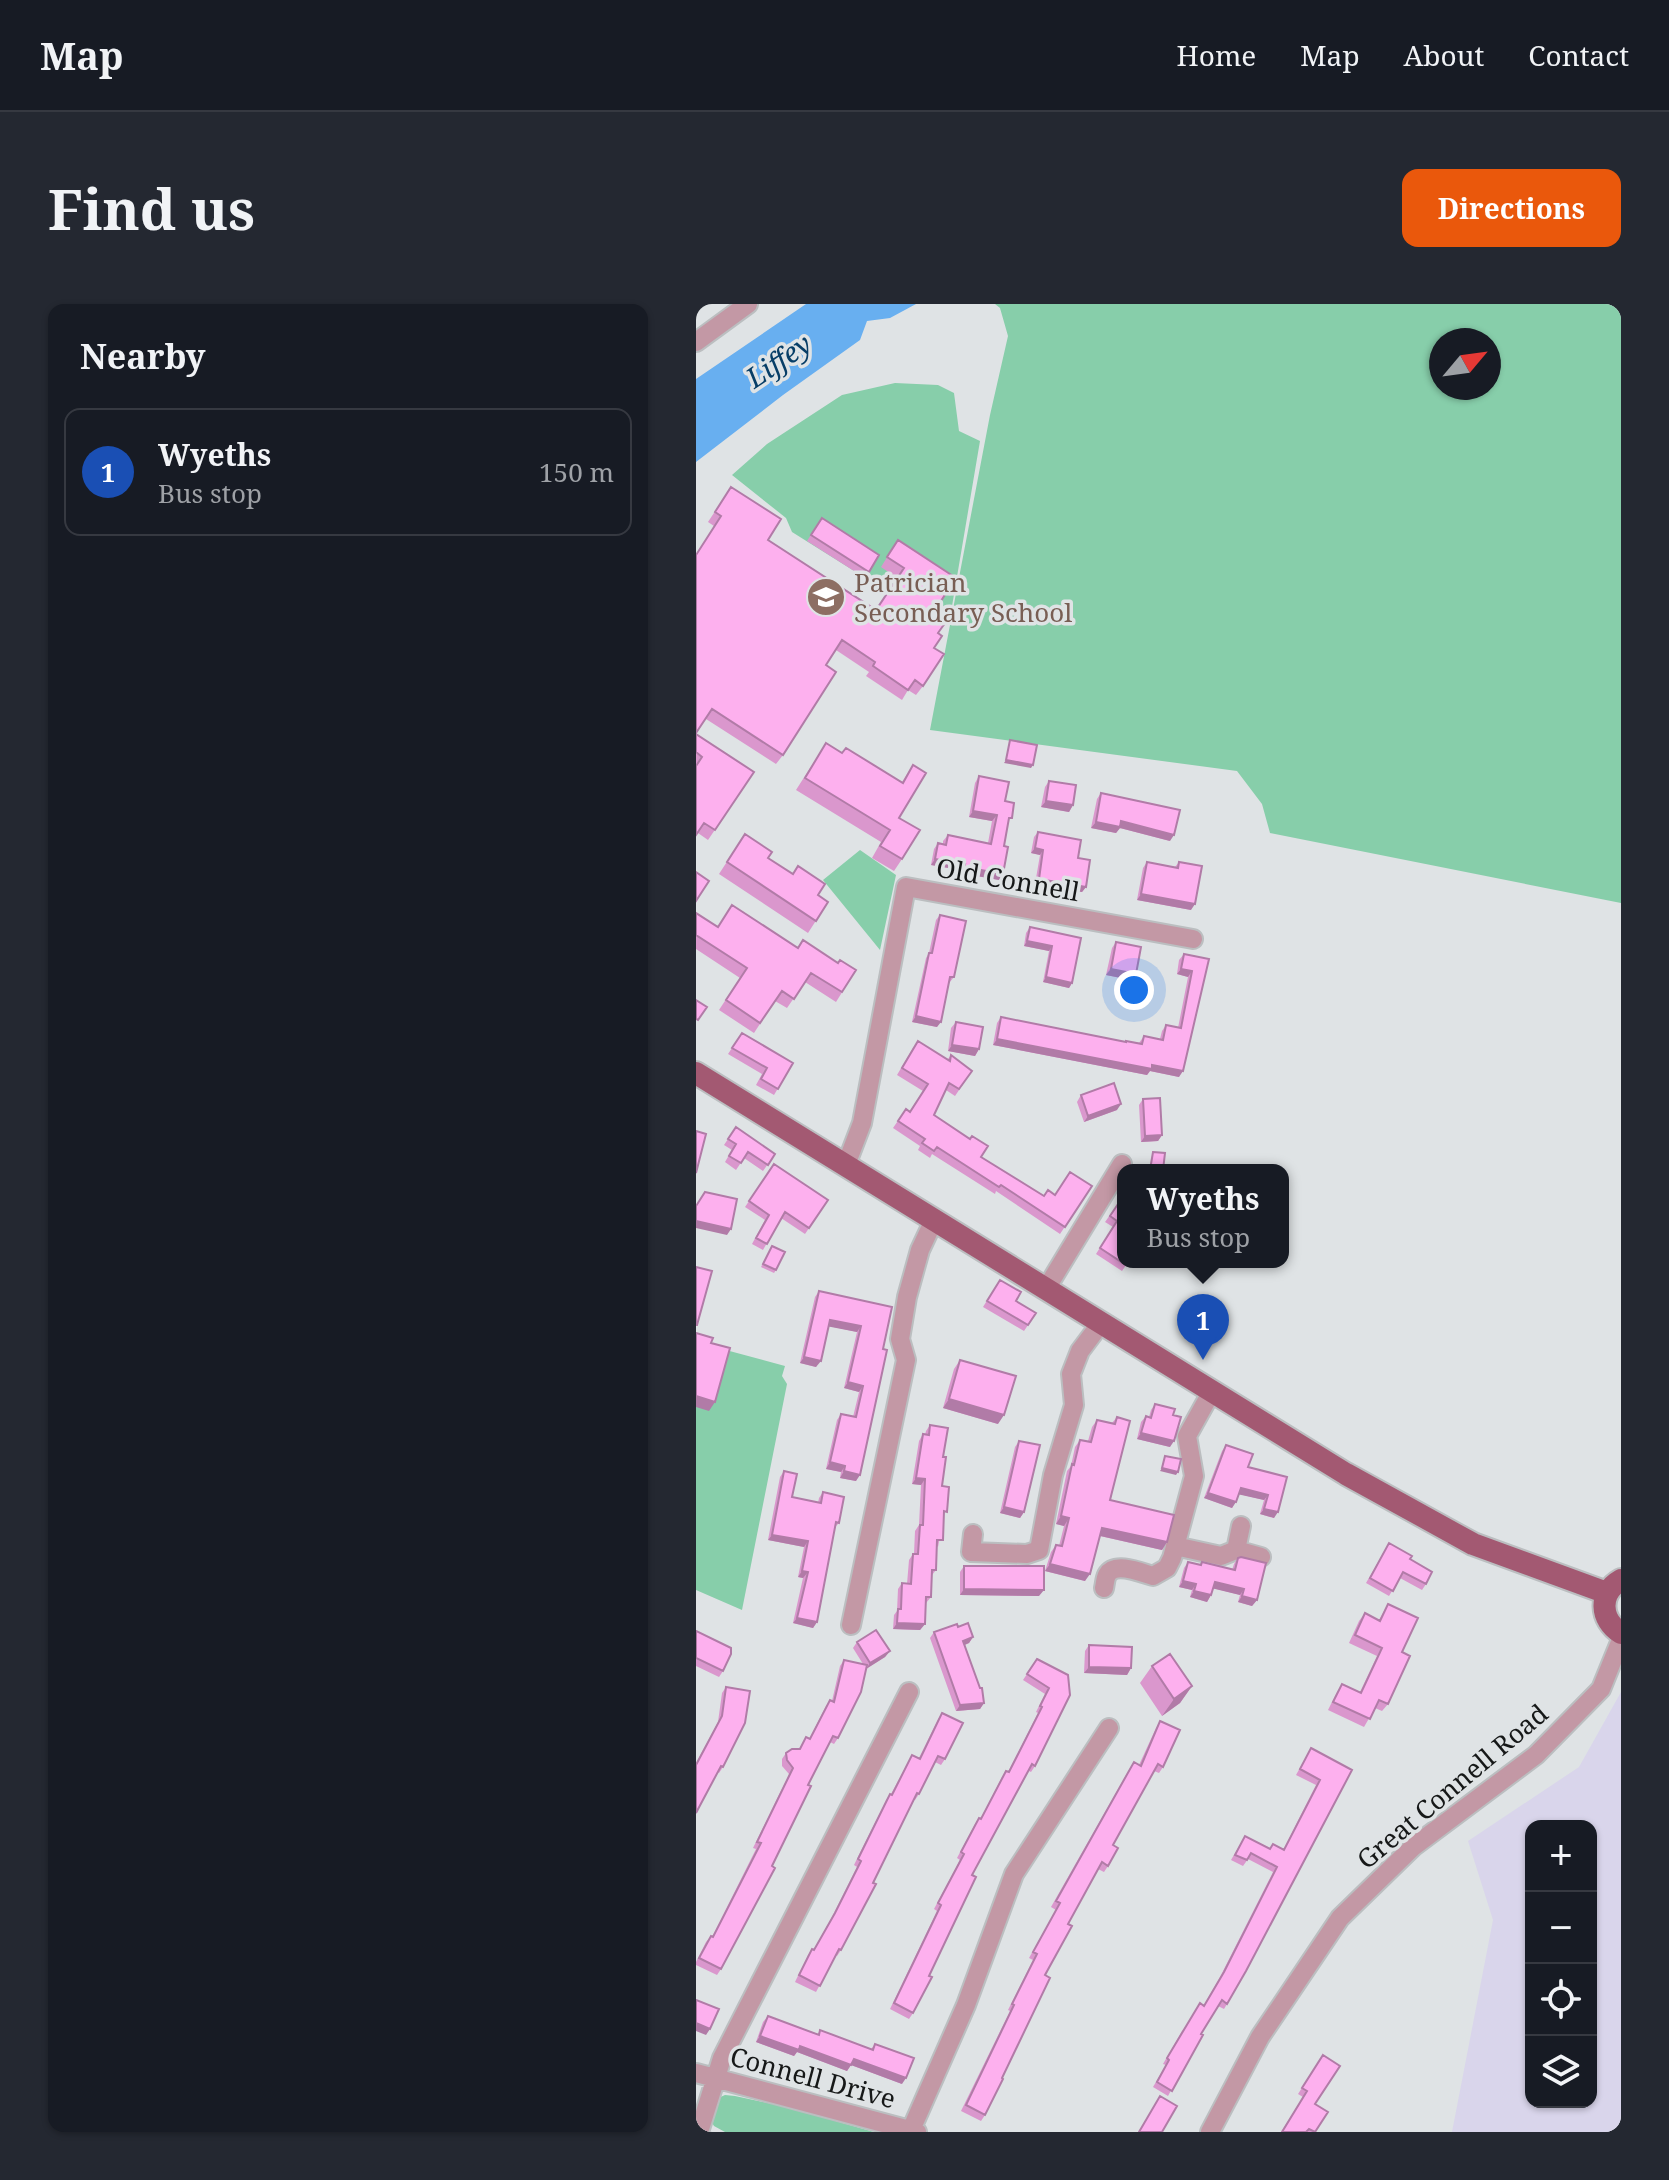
<!DOCTYPE html>
<meta charset="utf-8">
<style>
:root{--surface:#171b24;--page:#242831;--text:#f1f3f6;--muted:#9ea1a6;--line:#363941;--accent:#ea580c}
body{margin:0;font-family:"Noto Serif",serif;background:var(--page);color:var(--text)}
.controls{position:absolute;right:24px;bottom:24px;display:grid;overflow:hidden;border-radius:16px;box-shadow:0 2px 6px #0004}
.controls button{width:72px;height:72px;display:grid;place-items:center;padding:0;border:0;border-bottom:2px solid var(--line);background:var(--surface);color:var(--text);font:40px sans-serif}
.compass{position:absolute;left:733px;top:24px;width:72px;height:72px;border-radius:50%;background:var(--surface);box-shadow:0 2px 6px #0004;rotate:61deg}
.you{position:absolute;left:438px;top:686px;width:28px;height:28px;margin:-20px;border:6px solid #fff;border-radius:50%;background:#1a73e8;box-shadow:0 0 0 12px #1a73e833}
.badge{display:grid;place-items:center;width:52px;height:52px;border-radius:50%;background:var(--accent);color:#fff;font-size:26px;font-weight:700}
.pin{position:absolute;translate:-50% -66px;filter:drop-shadow(0 2px 4px #0008)}
.pin::after{content:'';position:absolute;top:42px;width:28px;height:24px;background:inherit;clip-path:polygon(0 0,100% 0,50% 100%)}
.popup{position:absolute;left:421px;top:860px;width:172px;height:104px;box-sizing:border-box;display:grid;place-content:center;border-radius:16px;background:var(--surface);filter:drop-shadow(0 2px 6px #0005);font-size:26px;white-space:nowrap;color:var(--muted)}
.popup b{font-size:30px;color:var(--text)}
.popup::after{content:'';position:absolute;left:50%;top:100%;margin-left:-16px;border:16px solid transparent;border-top-color:var(--surface)}
.list{margin:0;padding:0;list-style:none}
h2{display:flex;justify-content:space-between;align-items:center;height:104px;margin:0;padding:0 32px;font-size:34px}
h2 small{font-size:26px;font-weight:400;color:var(--muted)}
.list li{display:grid;grid-template-columns:52px 1fr auto;gap:24px;align-items:center;box-sizing:border-box;height:128px;margin:0 16px 16px;padding:0 16px;border:2px solid var(--line);border-radius:16px}
.list b{display:block;font-size:30px;white-space:nowrap}
.list p{margin:0;font-size:26px;white-space:nowrap;color:var(--muted)}
.list em{font-size:26px;font-style:normal;color:var(--muted)}
.icon{flex:none;width:44px;height:44px;fill:none;stroke:currentColor;stroke-width:2;stroke-linecap:round;stroke-linejoin:round}
.map{position:relative;flex:none;width:925px;height:1828px;overflow:hidden;border-radius:16px}
header{display:flex;align-items:center;gap:48px;box-sizing:border-box;height:112px;padding:0 40px;background:var(--surface);border-bottom:2px solid var(--line)}
header strong{font-size:38px}
nav{display:flex;gap:44px;margin-inline-start:auto;font-size:28px}
.intro{display:flex;align-items:center;justify-content:space-between;box-sizing:border-box;height:192px;padding:0 48px}
h1{margin:0;font-size:56px}
.button{padding:20px 36px;border-radius:16px;background:var(--accent);color:#fff;font-size:28px;font-weight:700}
main{display:flex;gap:48px;padding:0 48px}
aside{flex:1;background:var(--surface);border-radius:16px;box-shadow:0 2px 6px #0004}
.map>svg:first-child{display:block}
.industrial{fill:#d9d5eb;fill-rule:evenodd}
.green{fill:#87ceaa;fill-rule:evenodd}
.water{fill:#68aff0}
.lines{fill:none;stroke-linecap:round;stroke-linejoin:round}
.minor-casing{stroke:#bbbec0;stroke-width:22}
.major-casing{stroke:#bbbec0;stroke-width:26}
.minor{stroke:#c398a5;stroke-width:18}
.major{stroke:#a35972;stroke-width:22}
.wall{fill:#da97cd}
.shaded-wall{fill:#b17ba7}
.building{fill:#fdb0ee;stroke:#b17ba7;stroke-width:2}
.labels{text-anchor:middle;dominant-baseline:central;stroke-width:7;stroke-linejoin:round;paint-order:stroke}
.education-label{font-size:26px;fill:#785e54;stroke:#dfe3e5;text-anchor:start}
.street-label{font-size:26px;fill:#161818;stroke:#dfe3e5}
.water-label{font-size:28px;font-style:italic;fill:#073e67;stroke:#dfe3e5}
</style>
<header>
<strong>Map</strong>
<nav><a>Home</a><a>Map</a><a>About</a><a>Contact</a></nav>
</header>
<div class="intro"><h1>Find us</h1><a class="button">Directions</a></div>
<main>
<aside>
<h2>Nearby<small></small></h2>
<ul class="list">
<li><span class="badge" style="background:#1a4fb4">1</span><div><b>Wyeths</b><p>Bus stop</p></div><em>150 m</em></li>
</ul>
</aside>
<div class="map">
<svg width="925" height="1828" viewBox="0 0 925 1828">
<rect width="100%" height="100%" fill="#dfe3e5"/>
<path class="industrial" d="M925,1388V1828H756L797,1616L772,1537L883,1463ZM835,1522H895V1798H835Z"/>
<path class="green" d="M299,0H925V599L574,529L566,500L541,467L234,426L294,111L312,32L304,4ZM745,36H793V84H745Z
M199,79L242,81L258,89L263,127L284,137L254,314L193,278L163,270L96,228L90,214L36,171L71,140L146,91Z
M164,546L200,571L184,646L127,576Z
M0,1038L89,1062L86,1072L91,1080L46,1306L0,1286Z
M29,1791L39,1792L91,1803L178,1828H29L18,1822L15,1817L20,1795Z"/>
<path class="water" d="M110,0H220L194,14L171,17L164,36L87,91L0,158V75Z"/>
<g class="lines">
<g class="minor-casing">
<path id="minor" d="M0,38L52,0
M150,861L166,819L210,583L497,635
M350,985L426,860
M277,1230L275,1248L331,1250L343,1246L357,1171L378,1101L375,1070L384,1047L405,1019
M479,1242L525,1252L540,1246L565,1253
M540,1246L545,1222
M408,1284C409,1280 409,1275 411,1271C419,1257 446,1269 457,1272L471,1264L476,1254L498,1172L491,1132L516,1087
M155,1321L210,1056L204,1035L211,993L224,946L238,916
M0,1769L221,1828
M215,1826L270,1701L318,1570L413,1424
M3,1828L26,1754L213,1388
M514,1828L564,1733L644,1614L717,1543L840,1451L905,1385L925,1336"/>
</g>
<g class="major-casing">
<path id="major" d="M0,769L650,1170L777,1240L911,1289
M925,1276C902,1289 904,1316 925,1329"/>
</g>
<use href="#minor" class="minor"/>
<use href="#major" class="major"/>
</g>
<path class="wall" d="M35,183L72,236L180,305L201,274L185,263L202,236L241,303L242,329L227,382L220,391L212,386L206,396L170,372L173,368L140,346L130,361L87,451L80,460L10,415L18,222L12,218Z
M126,214L183,251L169,274L111,237Z
M0,430L58,468L12,536L2,529L0,531Z
M130,439L146,449L206,478L217,461L203,514L206,555L198,567L176,554L185,538L100,486Z
M283,472L309,497L312,519L303,576L264,569V566L235,561L238,545L242,539L247,540V537L252,531L292,539L296,517L273,513L279,479Z
M353,477L377,501L373,508L345,503L349,483Z
M405,489L474,537L424,524L420,529L395,524L401,495Z
M342,528L382,554L390,583L386,588L339,580L344,551L335,549L338,533Z
M49,530L72,554L132,598L112,629L23,570Z
M451,558L479,563L483,558L495,606L441,596L447,564Z
M0,609L21,622L102,643L160,666L140,698L109,678L91,704L79,697L58,729L23,706L44,674L0,645Z
M244,611L258,673L253,679L241,723L216,718L230,654L233,649L240,616Z
M334,623L385,634L376,679L373,684L347,678L353,647L328,642L330,629Z
M420,638L440,670L435,676L410,671L416,644Z
M488,650L513,655L483,773L454,767L451,771L297,741L301,719L305,713L429,738L443,739L448,732L464,735L466,727L470,721L482,724L492,673L481,670L483,656Z
M260,718L283,745L279,752L252,747L255,724Z
M46,729L97,759L78,791L60,781L66,770L32,750Z
M217,744L252,755L255,751L276,767L259,792L250,786L238,811L285,853L348,892L359,891L396,882L364,930L300,887L299,890L236,850L234,854L222,846L224,842L197,824L210,805L214,807L227,787L201,771Z
M385,791L421,806L388,818L381,798Z
M447,795L466,831L462,837L445,838L443,801Z
M40,823L79,850L67,867L48,854L40,866L29,858L36,846L28,841Z
M78,860L132,896L109,930L85,914L67,946L56,940L69,916L49,903Z
M422,900L432,958L426,967L400,950L417,923L409,918Z
M76,942L80,966L78,969L65,963Z
M300,982L320,997L340,1009L328,1027L287,1003Z
M123,987L196,1003L160,1177L144,1174L145,1168L130,1165L141,1116L145,1110L157,1113L163,1088L148,1084L161,1028L133,1022L120,1063L104,1059L119,993Z
M264,1056L302,1120L247,1104L258,1065Z
M459,1100L477,1111L474,1143L441,1135L445,1118L450,1112L453,1113L455,1106Z
M421,1113L414,1196L471,1238L466,1246L404,1232L389,1277L349,1267L355,1248L360,1241L363,1242L368,1222L360,1220L371,1167L375,1162L379,1143L384,1136L392,1137L396,1123L401,1116L416,1119Z
M234,1121L247,1153L246,1182L248,1212L242,1243L241,1242L240,1266L236,1271L235,1293L230,1299L229,1320L224,1326L197,1325L198,1311L201,1307L202,1285L206,1279L211,1280L213,1256L217,1250H218L219,1227L223,1221L225,1181L216,1180L223,1137L227,1130L229,1131L230,1127Z
M323,1137L328,1208L324,1214L304,1209L319,1143Z
M530,1141L552,1163L591,1173L578,1214L564,1210L568,1196L543,1190L536,1204L508,1194L526,1147Z
M88,1167L96,1193L122,1199L123,1194L127,1188L143,1219L138,1224L121,1318L117,1324L97,1319L107,1274L102,1273L108,1243L72,1236L84,1173Z
M693,1239L714,1255L730,1280L726,1286L704,1274L693,1292L670,1279Z
M542,1254L561,1296L556,1302L542,1298L544,1291L517,1284L515,1291L511,1298L494,1293L496,1286L483,1283L488,1264L492,1258L503,1261L506,1258L536,1266L538,1260Z
M268,1262L343,1292L264,1291V1268Z
M692,1300L706,1348L692,1400L686,1407L679,1404L668,1423L632,1406L641,1388L646,1380L664,1388L681,1352L653,1339L663,1317L669,1309L683,1316Z
M262,1323L277,1333L273,1339L269,1341L288,1399L284,1405L260,1407L234,1334L238,1328Z
M0,1327L27,1367L23,1373L0,1362Z
M161,1338L194,1347L189,1353L170,1365L142,1434L138,1440L134,1438L112,1481L25,1665L21,1671L0,1661V1658L10,1638L15,1632L16,1633L60,1545L57,1544L93,1470L86,1462V1455L90,1449L103,1445L110,1433L113,1435L130,1402L134,1396L136,1397L144,1362L148,1356L167,1360L157,1344Z
M393,1341L435,1364L431,1371L388,1369L389,1347Z
M341,1355L372,1371L339,1462L335,1468L333,1467L276,1571L217,1709L213,1715L194,1705L241,1607L238,1605L264,1556L261,1554L279,1520L283,1514H285L306,1473L310,1467L312,1468L342,1409L340,1408L349,1390L327,1376Z
M456,1362L496,1382L484,1399L466,1412L444,1379Z
M30,1383L27,1463L23,1469L21,1468L0,1509V1459L22,1418L26,1389Z
M246,1409L249,1455L245,1461L239,1458L223,1490L219,1496H218L177,1579L145,1646L141,1652L140,1651L120,1688L99,1678L112,1651L116,1645H118L135,1615L161,1563L158,1561L190,1496L194,1490H195L216,1451L223,1454L242,1415Z
M464,1417L467,1463L463,1469L458,1467L417,1541L412,1562L408,1568L402,1565L372,1620L306,1774L289,1811L285,1817L265,1807L314,1707L312,1706L337,1656L333,1654L360,1606L355,1603L434,1464L438,1458L443,1461L460,1424Z
M615,1444L656,1466L531,1700L528,1705L522,1702L505,1730L472,1792L457,1783L470,1761L467,1760L486,1727L508,1701L524,1673L577,1568L552,1555L547,1562L535,1556L549,1532L574,1544L587,1546L620,1481L600,1471Z
M72,1712L122,1730L124,1726L175,1745L179,1740L206,1780L155,1761L151,1767L101,1748L98,1752L60,1738L67,1718Z
M627,1751L619,1800V1828H585L607,1793L602,1790Z"/>
<path class="shaded-wall" d="M310,456L337,461L335,464L308,459Z
M350,497L377,501L373,508L345,503Z
M277,507L301,511L296,517L273,513Z
M425,517L478,531L474,537L424,524L420,529L395,524L400,518Z
M339,544L347,546L344,551L335,549Z
M239,555L269,560L264,566L235,561Z
M268,563L307,570L303,576L264,569Z
M343,575L390,583L386,588L339,580Z
M445,590L499,600L495,606L441,596Z
M331,637L356,642L353,647L328,642Z
M415,665L440,670L435,676L410,671Z
M485,665L496,667L492,673L481,670Z
M350,673L376,679L373,684L347,678Z
M220,712L245,718L241,723L216,718Z
M301,735L456,761L487,767L483,773L454,767L451,771L297,741Z
M256,741L283,745L279,752L252,747Z
M425,800L421,806L388,818L392,812Z
M466,831L462,837L445,838L449,832Z
M0,917L35,925L31,931L0,924Z
M134,1016L165,1022L161,1028L130,1022Z
M108,1053L125,1057L120,1063L104,1059Z
M152,1078L167,1082L163,1088L148,1084Z
M0,1092L19,1098L13,1107L0,1103Z
M253,1095L308,1111L302,1120L247,1104Z
M445,1129L478,1137L474,1143L441,1135Z
M134,1158L149,1162L145,1168L130,1165Z
M466,1164L482,1168L480,1171L464,1167Z
M148,1167L164,1171L160,1177L144,1174Z
M220,1174L229,1175L225,1181L216,1180Z
M545,1184L572,1191L568,1196L541,1190Z
M512,1189L540,1198L536,1204L508,1194Z
M308,1203L328,1208L324,1214L304,1209Z
M568,1205L582,1208L578,1214L564,1210Z
M365,1212L373,1214L368,1222L360,1220Z
M406,1224L471,1238L466,1246L400,1231Z
M76,1231L112,1237L108,1243L72,1236Z
M354,1260L394,1270L389,1277L349,1267Z
M106,1267L112,1268L107,1274L102,1273Z
M487,1277L500,1280L496,1286L483,1283Z
M519,1278L548,1285L544,1291L515,1284Z
M268,1285L348,1286L343,1292L264,1291Z
M498,1287L515,1291L511,1298L494,1293Z
M546,1292L561,1296L556,1302L542,1298Z
M101,1314L121,1318L117,1324L97,1319Z
M201,1319L229,1320L224,1326L197,1325Z
M277,1333L273,1339L263,1343L267,1337Z
M194,1347L189,1353L170,1365L174,1359Z
M393,1363L435,1364L431,1371L388,1369Z
M496,1382L484,1399L466,1412L478,1395Z
M288,1399L284,1405L260,1407L264,1401Z
M0,1719L14,1725L10,1731L0,1727Z
M64,1732L158,1755L210,1774L206,1780L155,1761L151,1767L101,1748L98,1752L60,1738Z"/>
<path class="building" d="M35,183L85,215L72,236L180,306L208,264L191,253L202,236L260,274L241,303L254,312L242,329L246,332L238,344L248,350L227,382L219,376L212,386L177,362L179,358L146,336L130,361L140,368L87,451L16,405L0,429V251L25,212L19,208Z
M126,214L183,251L173,268L115,231Z
M0,430L58,468L19,526L8,519L0,531V462L6,453L0,448Z
M314,436L341,441L337,461L310,456Z
M130,439L146,449L150,444L207,479L217,461L230,469L203,514L224,526L206,555L184,542L194,526L109,474Z
M283,472L313,478L309,497L318,499L316,514H313L308,542L312,543L307,570L268,563L269,560L239,555L242,539L250,541L252,531L295,540L301,511L277,507Z
M353,477L380,481L377,501L350,497Z
M405,489L484,506L478,531L425,517L424,523L400,518Z
M342,528L385,536L382,554L394,556L390,583L343,575L347,546L339,544Z
M49,530L76,548L72,554L97,570L102,562L129,580L122,591L132,598L120,617L31,558Z
M451,558L482,564L483,558L506,562L499,600L445,590Z
M0,568L13,577L0,597Z
M36,601L102,644L107,636L142,659L144,656L160,666L146,688L115,669L98,695L86,687L64,719L30,696L51,664L0,631V609L22,623Z
M244,611L270,617L258,673H254L245,718L220,712L233,649H236Z
M334,623L385,634L376,679L350,673L356,642L331,637Z
M420,638L445,643L440,670L415,665Z
M488,650L513,655L487,767L456,761V765L301,735L305,713L430,738V737L446,740L448,732L467,736L470,721L485,724L496,667L485,665Z
M0,696L11,703L2,716L0,715Z
M260,718L287,723L283,745L256,741Z
M46,729L97,759L82,785L65,775L71,764L36,744Z
M222,737L254,757L255,751L276,767L263,785L253,779L238,811L274,835L276,832L292,842L285,853L348,892L352,886L359,891L374,868L396,882L369,923L305,881L303,883L241,843L238,847L226,839L229,835L202,817L210,805L214,808L232,780L206,764Z
M418,779L425,800L392,812L385,791Z
M464,794L466,831L449,832L447,795Z
M40,823L79,850L72,861L52,848L45,859L33,852L40,840L32,835Z
M0,827L10,830L0,869Z
M457,848L469,849L467,866H454Z
M78,860L132,896L113,924L89,908L71,940L60,934L73,911L53,897Z
M9,888L41,895L35,925L0,917V902Z
M422,900L427,903V958H432L430,961L404,944L421,917L414,912Z
M76,942L89,948L80,966L67,960Z
M0,963L16,967L1,1021H0Z
M304,976L325,988L320,997L340,1009L332,1021L291,997Z
M123,987L196,1003L187,1045L191,1046L164,1171L148,1167L149,1162L134,1158L145,1110L160,1113L167,1082L152,1078L165,1022L134,1016L125,1057L108,1053Z
M0,1029L17,1034L15,1039L34,1044L19,1098L0,1092Z
M264,1056L320,1072L308,1111L253,1095Z
M459,1100L479,1105L477,1111L485,1113L478,1137L445,1129L450,1112L455,1114Z
M421,1113L434,1117L414,1196L478,1211L471,1238L406,1224L394,1270L354,1260L360,1241L366,1242L373,1214L365,1212L376,1160L378,1161L384,1136L395,1138L401,1116L419,1120Z
M234,1121L252,1124L247,1153H250L246,1182L253,1183L251,1208L248,1207L247,1236H241L240,1266H236L235,1293H230L229,1320L201,1319L202,1305H205L206,1279L215,1280L217,1250H222L224,1221H227L229,1175L220,1174L227,1130L233,1131Z
M323,1137L344,1141L328,1208L308,1203Z
M530,1141L557,1150L552,1163L591,1173L582,1208L568,1205L572,1191L545,1184L540,1198L512,1189Z
M469,1152L485,1155L482,1168L466,1164Z
M88,1167L101,1170L96,1193L125,1199L127,1188L148,1193L143,1219L140,1218L121,1318L101,1314L112,1268L106,1267L112,1237L76,1231Z
M693,1239L716,1252L714,1255L736,1268L730,1280L707,1268L697,1287L674,1274Z
M545,1253L570,1259L561,1296L546,1292L548,1285L519,1278L515,1291L498,1287L500,1280L487,1277L492,1258L505,1261L506,1258L539,1266L542,1254Z
M268,1262H348V1286L268,1285Z
M692,1300L722,1314L706,1348L714,1352L692,1400L683,1396L674,1415L637,1398L646,1380L665,1389L686,1344L659,1331L669,1309L684,1317Z
M272,1319L277,1333L267,1337L284,1384H286L288,1399L264,1401L238,1328L261,1320L262,1323Z
M180,1326L194,1347L174,1359L161,1338Z
M0,1327L35,1344V1350L27,1367L0,1354Z
M393,1341L436,1343L435,1364L393,1363Z
M474,1350L496,1382L478,1395L456,1362Z
M341,1355L372,1371L374,1391L339,1462L336,1460L276,1571L280,1573L233,1672L236,1673L217,1709L198,1699L245,1601L242,1599L268,1550L265,1548L283,1514L285,1515L310,1467L313,1468L346,1403L344,1402L353,1384L331,1370Z
M148,1356L171,1361L165,1388L142,1434L137,1432L112,1481L115,1482L76,1562L79,1564L25,1665L3,1654L15,1632L17,1633L65,1539L61,1538L97,1464L91,1456L90,1449L96,1445H104L110,1433L114,1435L134,1396L138,1398Z
M30,1383L54,1387L49,1419L27,1463L25,1462L0,1509V1461L26,1412Z
M246,1409L267,1419L249,1455L242,1452L223,1490L221,1489L177,1579L180,1580L145,1646L143,1645L124,1682L103,1671L116,1645L118,1646L139,1609L165,1557L162,1555L194,1490L196,1491L216,1451L224,1455Z
M464,1417L484,1426L467,1463L462,1460L417,1541L422,1544L412,1562L406,1558L372,1620L376,1622L349,1671L354,1674L306,1774L307,1775L289,1811L270,1801L318,1701L316,1700L341,1650L337,1648L364,1599L360,1597L438,1458L445,1462Z
M615,1444L656,1466L550,1667L531,1700L526,1696L505,1730L507,1731L476,1787L461,1778L473,1756L471,1754L504,1699L508,1702L528,1668L581,1563L555,1549L551,1556L539,1551L549,1532L574,1545L577,1540L588,1546L624,1476L604,1465Z
M0,1696L23,1705L14,1725L0,1719Z
M72,1712L123,1731L124,1726L177,1746L179,1740L218,1754L210,1774L158,1755L155,1761L104,1742L103,1746L64,1732Z
M627,1751L644,1762L619,1800L632,1808L619,1828L613,1825L610,1828H586L611,1787L606,1784Z
M464,1792L481,1802L466,1828H443Z"/>
<defs>
<g id="school-disc" transform="scale(2)"><circle r="9.5" fill="#8d6e63" stroke="#dfe3e5"/><path d="M0-5L7-2L0 1L-7-2ZM-4 1L0 2.5L4 1V4Q0 6-4 4Z" fill="#fff"/></g>
</defs>
<g fill-rule="evenodd">
<use href="#school-disc" x="130" y="293"/>
</g>
<g class="labels">
<g class="education-label">
<text x="158" y="278">Patrician<tspan x="158" dy="30">Secondary School</tspan></text>
</g>
<g class="street-label">
<text transform="translate(312 575) rotate(10)">Old Connell</text>
<text transform="translate(756 1482) rotate(-40)">Great Connell Road</text>
<text transform="translate(117 1773) rotate(15)">Connell Drive</text>
</g>
<g class="water-label">
<text transform="translate(82 56) rotate(-34)">Liffey</text>
</g>
</g>
</svg>
<div class="controls">
<button>+</button>
<button>−</button>
<button><svg class="icon" aria-label="locate" viewBox="0 0 24 24"><circle cx="12" cy="12" r="6"/><path d="M12 2v4M12 18v4M2 12h4M18 12h4"/></svg></button>
<button><svg class="icon" aria-label="layers" viewBox="0 0 24 24"><path d="M12 4l9 5-9 5-9-5zM3 14l9 5 9-5"/></svg></button>
</div>
<svg class="compass" viewBox="-18 -18 36 36"><path d="M0-13l5 13h-10z" fill="#e53935"/><path d="M0 13l5-13h-10z" fill="#9ea1a6"/></svg>
<div class="you"></div>
<div class="pin badge" style="left:507px;top:1056px;background:#1a4fb4">1</div>
<div class="popup"><b>Wyeths</b>Bus stop</div>
</div>
</main>
